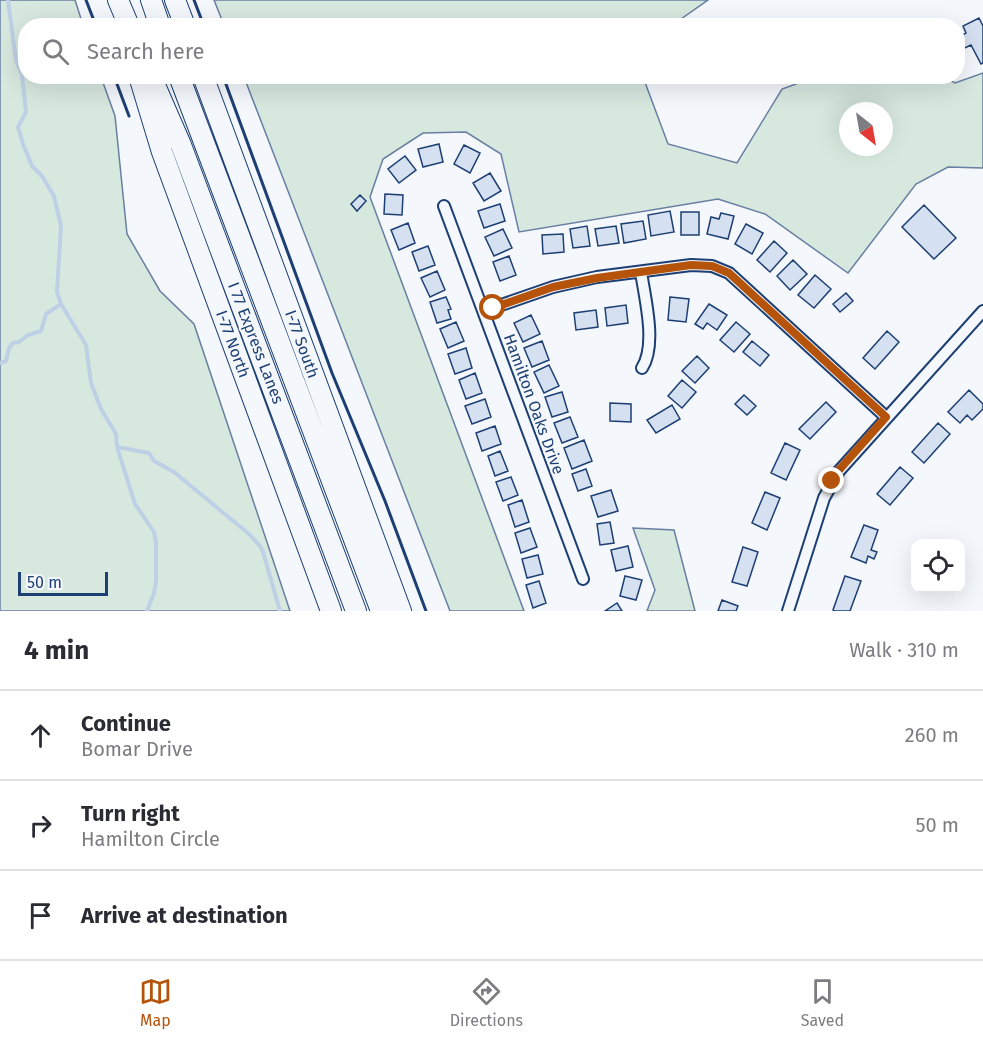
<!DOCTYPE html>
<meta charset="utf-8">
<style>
:root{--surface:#fff;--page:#f7f7f7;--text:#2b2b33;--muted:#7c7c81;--line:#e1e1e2;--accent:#b45309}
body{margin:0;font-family:"Fira Sans",sans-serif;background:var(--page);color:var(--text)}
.controls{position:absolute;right:18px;bottom:18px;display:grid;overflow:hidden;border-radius:12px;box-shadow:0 6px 24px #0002}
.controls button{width:54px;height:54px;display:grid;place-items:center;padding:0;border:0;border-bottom:2px solid var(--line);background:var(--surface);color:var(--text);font:30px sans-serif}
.compass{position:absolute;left:839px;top:102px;width:54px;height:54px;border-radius:50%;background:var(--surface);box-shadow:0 6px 24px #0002;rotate:149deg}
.scale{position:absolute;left:18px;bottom:15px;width:90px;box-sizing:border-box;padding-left:6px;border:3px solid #1d3f73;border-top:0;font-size:16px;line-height:21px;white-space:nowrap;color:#1d3f73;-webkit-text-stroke:4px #f4f7fb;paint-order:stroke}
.stop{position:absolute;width:18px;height:18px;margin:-14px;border:4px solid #b45309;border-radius:50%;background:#fff}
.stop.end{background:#b45309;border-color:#fff;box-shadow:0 2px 6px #0008}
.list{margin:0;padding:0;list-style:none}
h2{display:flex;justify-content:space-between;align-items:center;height:78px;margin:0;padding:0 24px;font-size:26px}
h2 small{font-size:20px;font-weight:400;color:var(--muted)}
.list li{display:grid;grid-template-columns:39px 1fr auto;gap:18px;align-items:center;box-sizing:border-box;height:90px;padding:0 24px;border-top:2px solid var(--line)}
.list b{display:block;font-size:22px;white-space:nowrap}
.list p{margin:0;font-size:20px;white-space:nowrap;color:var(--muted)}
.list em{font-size:20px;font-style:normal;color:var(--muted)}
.icon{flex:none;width:33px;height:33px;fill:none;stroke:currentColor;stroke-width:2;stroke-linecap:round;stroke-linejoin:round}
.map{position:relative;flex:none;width:983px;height:611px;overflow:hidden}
.search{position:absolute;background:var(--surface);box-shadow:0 6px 24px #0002;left:18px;right:18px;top:18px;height:66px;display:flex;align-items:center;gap:15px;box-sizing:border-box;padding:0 21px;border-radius:24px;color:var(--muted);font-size:22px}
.sheet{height:348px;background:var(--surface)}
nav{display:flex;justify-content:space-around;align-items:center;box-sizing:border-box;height:84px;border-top:2px solid var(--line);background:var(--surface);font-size:16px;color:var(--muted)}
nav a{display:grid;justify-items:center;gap:3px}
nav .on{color:var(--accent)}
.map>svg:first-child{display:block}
.green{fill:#d7e8df;stroke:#687fa3;stroke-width:1.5;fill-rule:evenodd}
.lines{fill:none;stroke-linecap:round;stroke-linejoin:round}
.stream{stroke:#bed0e5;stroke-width:4}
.building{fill:#d5e0f0;stroke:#1d3f73;stroke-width:1.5}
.minor-casing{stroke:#1d3f73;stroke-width:14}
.motorway-casing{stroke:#1d3f73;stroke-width:22}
.minor{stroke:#f4f7fb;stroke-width:10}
.motorway{stroke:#f4f7fb;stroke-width:20}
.wall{stroke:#1d3f73;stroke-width:3}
.route{stroke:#b45309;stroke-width:8}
.labels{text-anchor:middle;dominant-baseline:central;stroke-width:4.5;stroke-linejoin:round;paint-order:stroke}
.street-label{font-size:16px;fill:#1d3f73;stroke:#f4f7fb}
</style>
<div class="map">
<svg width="983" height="611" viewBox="0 0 983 611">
<rect width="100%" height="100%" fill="#f4f7fb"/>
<path class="green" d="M0,0H75L83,25L26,26V76L101,77L115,116L127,234L160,291L194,324L290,611H0Z
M214,0H708L671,26L224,25Z
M983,73V168L948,167L916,184L848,273L765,214L718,199L519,232L501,154L466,132L423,133L383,159L370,197L524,611H450L244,77H643L668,144L737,163L782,89L815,77L943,76L955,83ZM848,111H884V147H848Z
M633,528L674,530L695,611H647L655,590Z"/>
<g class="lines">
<path class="stream" d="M8,0L16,61L22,75L26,112L18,127L23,144L32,166L42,176L54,196L61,226L57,292L61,304L86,345L91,383L101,409L116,434L117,447L135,504L154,532L156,542V582L154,593L147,611
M0,363L6,361L9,348L13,343L19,342L28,335L41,331L46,314L61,304
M117,447L149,453L154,461L174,472L249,534L260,546L263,552L280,611"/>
</g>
<path class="building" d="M979,18L983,26V63L981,64L971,45L958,51V38L966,33L963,26Z
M439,144L443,162L423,167L418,149Z
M464,145L480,153L470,173L454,164Z
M405,156L416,170L399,183L388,169Z
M490,173L501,191L484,201L473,183Z
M385,194L403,195L402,215L384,214Z
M360,195L366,201L357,211L351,204Z
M500,204L505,221L484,228L478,211Z
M924,205L956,238L934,259L902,227Z
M670,211L674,232L651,236L648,215Z
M681,212H699V235H681Z
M721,213L734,216L728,239L707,234L711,217L719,219Z
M643,221L646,239L624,243L621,224Z
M408,223L415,243L399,250L391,230Z
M746,224L763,233L752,254L735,244Z
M587,226L590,246L573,248L570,229Z
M616,226L619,243L598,246L595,229Z
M503,229L512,248L494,256L485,237Z
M563,234L564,252L543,254L542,235Z
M774,241L787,253L770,272L757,260Z
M428,246L435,265L419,271L412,252Z
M509,256L516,275L500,281L493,262Z
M793,260L807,274L790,290L777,276Z
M437,271L445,290L430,297L421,278Z
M815,275L831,289L814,308L798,295Z
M846,293L853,301L840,312L833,304Z
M446,297L451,309L448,310L451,319L437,323L430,302Z
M670,297L689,299L686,322L668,320Z
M709,304L727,315L717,330L707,323L703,329L695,324Z
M626,305L628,323L607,326L605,308Z
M596,310L598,327L576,330L574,313Z
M531,315L540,334L523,342L514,323Z
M456,322L464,341L448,348L440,329Z
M736,322L750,334L734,352L720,340Z
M887,331L899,342L875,369L863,358Z
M542,341L549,360L532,367L524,348Z
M752,341L769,355L760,366L743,352Z
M466,348L472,368L455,374L448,354Z
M697,356L709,368L695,383L682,371Z
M549,365L559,386L544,393L534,372Z
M475,373L482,393L466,399L459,380Z
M682,380L696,392L682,408L668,396Z
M969,390L983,404V409L972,420L967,415L960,423L948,412Z
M562,392L568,412L552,417L545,397Z
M744,395L756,406L747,415L735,404Z
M485,399L491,417L472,424L465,406Z
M826,402L836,412L810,439L799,429Z
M610,403L631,404V422L610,421Z
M672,405L680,419L656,433L647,420Z
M570,417L578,437L562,443L554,423Z
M938,423L950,434L924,463L912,452Z
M495,426L501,444L482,451L476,433Z
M584,440L592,461L572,469L564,448Z
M785,443L800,450L786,480L771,473Z
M500,451L508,471L495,476L488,456Z
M900,467L913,478L890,505L877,494Z
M586,469L592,486L578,491L572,474Z
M511,477L518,495L503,501L496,482Z
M611,490L618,511L598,517L591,496Z
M765,492L780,498L767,530L752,523Z
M522,500L529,522L515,527L508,505Z
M610,522L614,543L600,545L597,524Z
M864,525L878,530L871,550L877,552L874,559L868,556L866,563L851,557Z
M530,528L537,547L521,553L515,533Z
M628,546L633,567L616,571L611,550Z
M743,547L758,552L747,586L732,582Z
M538,555L543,574L527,578L522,559Z
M625,576L642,580L636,600L620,596Z
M845,576L861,581L850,611H835L833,610Z
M539,581L546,603L533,608L526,585Z
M722,600L738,606L736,611H718Z
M617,603L622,611H605Z"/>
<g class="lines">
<g class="minor-casing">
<path id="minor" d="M444,206L583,579
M641,272C645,299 657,345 642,368
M484,311L553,287L597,277L691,265L712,266L729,273L886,417
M788,611L824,498L839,471L983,311"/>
</g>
<g class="motorway-casing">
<path id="motorway" d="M118,0L129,26
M151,0L160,26
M175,0L185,26
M139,76L162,152L331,611
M151,76L181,145L356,611
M179,76L381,611
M203,76L401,611"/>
</g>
<use href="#minor" class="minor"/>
<use href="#motorway" class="motorway"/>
<path class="wall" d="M86,0L96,26
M194,0L204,26
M114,76L129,116
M223,76L332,373L385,501L426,611"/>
</g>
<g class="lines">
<path class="route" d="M493,308L553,287L597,278L691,265L712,266L729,273L886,417L838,471L832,481"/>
</g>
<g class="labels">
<g class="street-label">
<text transform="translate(256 343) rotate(69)">I 77 Express Lanes</text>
<text transform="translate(233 344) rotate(70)">I-77 North</text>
<text transform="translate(302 344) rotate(70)">I-77 South</text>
<text transform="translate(534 404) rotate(70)">Hamilton Oaks Drive</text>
</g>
</g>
</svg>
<div class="controls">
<button><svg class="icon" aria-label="locate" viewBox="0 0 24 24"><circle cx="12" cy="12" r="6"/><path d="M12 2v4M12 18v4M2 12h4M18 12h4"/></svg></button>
</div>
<svg class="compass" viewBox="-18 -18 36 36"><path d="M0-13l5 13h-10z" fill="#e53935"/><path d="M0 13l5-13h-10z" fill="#7c7c81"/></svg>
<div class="scale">50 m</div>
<div class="stop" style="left:493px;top:308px"></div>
<div class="stop end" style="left:832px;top:481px"></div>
<div class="search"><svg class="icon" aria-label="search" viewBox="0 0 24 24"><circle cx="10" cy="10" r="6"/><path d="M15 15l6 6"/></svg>Search here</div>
</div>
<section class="sheet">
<h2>4 min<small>Walk · 310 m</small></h2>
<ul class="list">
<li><svg class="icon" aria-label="ahead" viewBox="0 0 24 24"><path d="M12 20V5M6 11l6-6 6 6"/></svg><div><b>Continue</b><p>Bomar Drive</p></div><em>260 m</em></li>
<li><svg class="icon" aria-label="right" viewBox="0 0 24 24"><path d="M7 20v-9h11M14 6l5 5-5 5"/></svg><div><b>Turn right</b><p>Hamilton Circle</p></div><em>50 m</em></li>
<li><svg class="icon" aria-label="arrive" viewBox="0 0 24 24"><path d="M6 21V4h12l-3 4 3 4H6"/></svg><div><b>Arrive at destination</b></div></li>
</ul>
</section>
<nav>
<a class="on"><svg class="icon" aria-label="map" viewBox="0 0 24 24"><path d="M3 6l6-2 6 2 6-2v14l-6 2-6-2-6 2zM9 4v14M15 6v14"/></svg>Map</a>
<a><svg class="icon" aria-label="directions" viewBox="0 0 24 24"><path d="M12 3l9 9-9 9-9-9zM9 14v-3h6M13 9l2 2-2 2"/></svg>Directions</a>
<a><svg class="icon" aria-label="saved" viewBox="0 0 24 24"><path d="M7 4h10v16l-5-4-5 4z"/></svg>Saved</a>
</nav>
